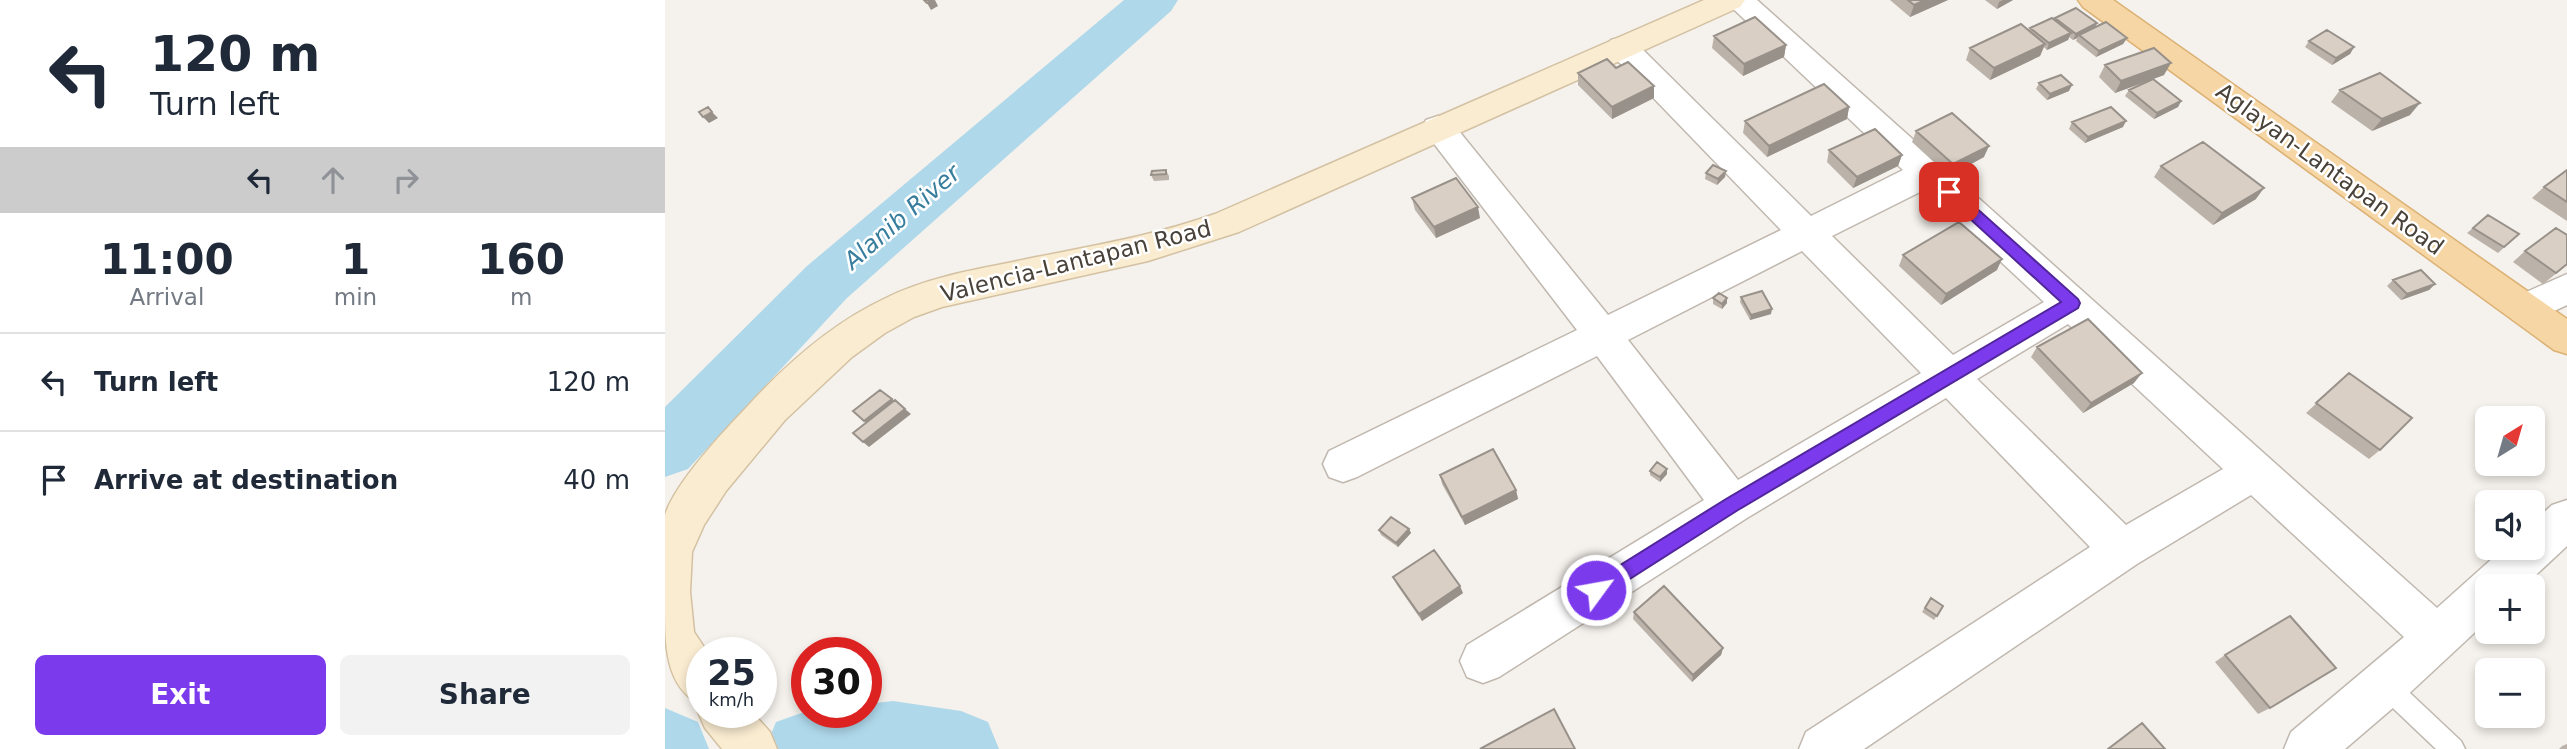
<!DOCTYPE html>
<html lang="en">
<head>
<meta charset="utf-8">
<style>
  :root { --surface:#fff; --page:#f2f2f3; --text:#1f2937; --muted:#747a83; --line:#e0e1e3; --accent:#7c3aed }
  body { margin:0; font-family:"DejaVu Sans",sans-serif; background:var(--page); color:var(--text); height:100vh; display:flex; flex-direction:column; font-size:26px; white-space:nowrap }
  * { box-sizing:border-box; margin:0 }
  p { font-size:23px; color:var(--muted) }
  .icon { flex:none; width:38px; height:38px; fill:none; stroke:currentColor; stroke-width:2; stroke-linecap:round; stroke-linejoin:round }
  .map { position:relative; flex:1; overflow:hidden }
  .side { display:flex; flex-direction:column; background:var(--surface); width:665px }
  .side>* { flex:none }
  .hud { background:#fff; color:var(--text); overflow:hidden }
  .needle { width:46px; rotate:37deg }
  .tools { position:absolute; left:1810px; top:406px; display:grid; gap:14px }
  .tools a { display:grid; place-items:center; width:70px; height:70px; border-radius:10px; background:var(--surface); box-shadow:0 4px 10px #0003; font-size:35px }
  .speed { position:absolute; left:21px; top:637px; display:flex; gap:14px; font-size:35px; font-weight:700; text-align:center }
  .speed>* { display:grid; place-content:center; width:91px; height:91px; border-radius:50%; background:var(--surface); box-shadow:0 4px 10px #0003; line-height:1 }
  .speed small { font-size:18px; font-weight:400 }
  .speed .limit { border:10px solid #d22; background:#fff; color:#111 }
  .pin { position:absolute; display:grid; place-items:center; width:60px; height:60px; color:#fff; margin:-30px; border-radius:14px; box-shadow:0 4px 10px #0006 }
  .me { position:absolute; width:77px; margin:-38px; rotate:58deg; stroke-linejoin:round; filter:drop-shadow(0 0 5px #0008) }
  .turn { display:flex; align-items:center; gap:24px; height:147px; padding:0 35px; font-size:32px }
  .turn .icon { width:91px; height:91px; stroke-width:2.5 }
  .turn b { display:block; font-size:49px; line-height:60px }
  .lanes { display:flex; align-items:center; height:66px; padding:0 35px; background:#0003; justify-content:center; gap:35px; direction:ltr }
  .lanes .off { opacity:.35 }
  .eta { display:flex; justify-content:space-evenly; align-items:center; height:119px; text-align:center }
  .eta b { font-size:42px; font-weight:700; line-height:49px }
  .action { display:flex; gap:14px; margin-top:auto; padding:14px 35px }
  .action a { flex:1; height:80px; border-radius:10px; background:var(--accent); color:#fff; font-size:28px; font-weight:700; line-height:80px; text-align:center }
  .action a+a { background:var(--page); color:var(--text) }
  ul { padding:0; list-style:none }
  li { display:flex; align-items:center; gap:21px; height:98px; padding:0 35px; border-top:2px solid var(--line) }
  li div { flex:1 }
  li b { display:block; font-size:26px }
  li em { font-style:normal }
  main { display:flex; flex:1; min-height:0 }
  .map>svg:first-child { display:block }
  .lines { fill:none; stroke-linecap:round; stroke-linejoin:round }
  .river { fill:#afd9eb; fill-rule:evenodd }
  .lane-casing { stroke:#c0b8af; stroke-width:3 }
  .street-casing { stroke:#c0b8af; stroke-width:3 }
  .secondary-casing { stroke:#d3c1a2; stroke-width:3 }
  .primary-casing { stroke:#dbb174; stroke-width:3 }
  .lane { fill:#fff; fill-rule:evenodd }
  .street { fill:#fff; fill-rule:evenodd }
  .secondary { fill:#faecd1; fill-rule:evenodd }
  .primary { fill:#f6d6a4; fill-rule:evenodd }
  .wall { fill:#bbb2a9 }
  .shaded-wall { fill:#98918a }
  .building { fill:#d9cfc5; stroke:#98918a; stroke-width:2 }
  .route { fill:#7c3aed; stroke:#51269a; stroke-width:2 }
  .labels { text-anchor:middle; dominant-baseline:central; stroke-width:5; stroke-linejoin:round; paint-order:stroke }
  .street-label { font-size:23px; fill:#49423a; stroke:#fff }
  .water-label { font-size:24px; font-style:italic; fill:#377d9d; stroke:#fff }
</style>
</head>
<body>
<main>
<section class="side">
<div class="hud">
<div class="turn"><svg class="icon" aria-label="left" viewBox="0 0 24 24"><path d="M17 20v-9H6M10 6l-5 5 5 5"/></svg><div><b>120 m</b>Turn left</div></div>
<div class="lanes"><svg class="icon" aria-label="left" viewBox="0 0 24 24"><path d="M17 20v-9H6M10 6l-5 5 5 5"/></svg><svg class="icon off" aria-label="ahead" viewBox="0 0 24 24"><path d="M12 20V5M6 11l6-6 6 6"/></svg><svg class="icon off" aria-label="right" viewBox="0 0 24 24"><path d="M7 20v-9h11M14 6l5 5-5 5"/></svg></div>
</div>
<div class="eta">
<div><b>11:00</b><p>Arrival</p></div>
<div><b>1</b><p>min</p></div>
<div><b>160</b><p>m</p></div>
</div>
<ul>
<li><svg class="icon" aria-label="left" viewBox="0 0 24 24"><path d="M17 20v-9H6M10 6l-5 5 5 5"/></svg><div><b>Turn left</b></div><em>120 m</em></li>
<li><svg class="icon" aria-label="arrive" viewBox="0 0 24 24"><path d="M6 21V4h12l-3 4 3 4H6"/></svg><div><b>Arrive at destination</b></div><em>40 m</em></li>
</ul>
<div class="action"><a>Exit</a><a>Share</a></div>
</section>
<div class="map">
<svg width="1902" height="749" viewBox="0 0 1902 749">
  <rect width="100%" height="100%" fill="#f5f1ec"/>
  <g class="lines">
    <path class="river" d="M459 0H513L506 11 182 298 23 469 0 477V407L142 266Z
      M228 701 296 711 323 722 334 749H100L111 722 142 711 201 712V704Z
      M0 708 33 722 44 749H0Z"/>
    <defs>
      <path id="lane" d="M1720 674 1728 677 1796 741 1800 749H1771L1712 693 1709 685 1712 677Z"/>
      <path id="street" d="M1059 0H1092L1772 608 1839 548H1867V523L1887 505 1902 500V546L1859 586H1822V621L1736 701 1680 749H1619L1626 732 1739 637 1586 495 1472 564 1199 749H1134L1141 732 1425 547 1281 398 1082 518 834 677 818 683 802 677 795 661 802 645 1039 500 932 356 692 477 678 482 664 477 658 464 664 451 912 330 757 128 761 120 773 116 785 120 943 315 1116 230 946 54 942 47 946 40 957 37 968 40 1146 216 1238 170ZM1259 190 1379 302 1288 355 1167 236ZM1137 251 1256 373 1073 480 963 340ZM1403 324 1558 469 1461 525 1312 379Z
        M1902 274V305L1861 324 1848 320 1843 309 1848 298Z"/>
      <path id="secondary" d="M1039 0H1080L1075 7 574 232 483 261 277 307 249 317 220 333 187 357 120 420 61 491 39 525 27 552 25 592 29 632 43 653H37V712H87L105 732 112 749H57L40 728 33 712 36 705C0 687 0 645 0 605 0 585 0 531 0 515 10 483 57 433 80 409 120 365 167 323 221 298 259 279 302 271 343 263 413 248 483 238 550 214Z"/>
      <path id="primary" d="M1413 0H1448L1902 319V354L1889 350 1418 7Z"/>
    </defs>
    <use href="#lane" class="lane-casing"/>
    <use href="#street" class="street-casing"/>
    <use href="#secondary" class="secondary-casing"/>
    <use href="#primary" class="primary-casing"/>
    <use href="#lane" class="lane"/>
    <use href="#street" class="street"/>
    <use href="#secondary" class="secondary"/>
    <use href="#primary" class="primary"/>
  </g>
  <path class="wall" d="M1225 0H1283L1245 17Z
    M1320 0H1348L1332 9Z
    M1390 18 1430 28 1462 38 1458 44 1431 57 1411 41 1412 38 1408 40 1404 37 1403 40 1382 50 1379 47 1375 56 1325 80 1301 60 1305 48 1364 30 1365 28 1389 20Z
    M1049 36 1121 45 1119 57 1078 76 1047 48Z
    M1644 41 1689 47 1685 54 1667 65 1640 47Z
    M1440 65 1499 75 1488 79 1516 101 1513 107 1489 119 1460 96 1464 90 1483 81 1450 93 1434 77Z
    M951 68 989 86V98L947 119 913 85V73Z
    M1374 83 1404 91 1382 100 1371 89Z
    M1675 90 1745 115 1707 131 1666 102Z
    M1184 107 1182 119 1102 157 1078 133 1080 121Z
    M1407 122 1458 127 1420 143 1404 129Z
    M1251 131 1319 157 1284 176 1247 142Z
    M1164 150 1237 155 1233 166 1188 188 1162 162Z
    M1496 166 1591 199 1548 225 1489 177Z
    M501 170 504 176V180L489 181 486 175Z
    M1902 170V221L1867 198 1879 187Z
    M1061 171 1060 177 1052 185 1040 179 1041 173Z
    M747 198 815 218 771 238 750 210Z
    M1808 228 1854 234 1833 253 1802 233Z
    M1860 251 1902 265 1878 284 1848 262Z
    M1238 255 1332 270 1276 305 1234 266Z
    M1728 280 1770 284 1764 290 1736 300 1722 286Z
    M1076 297 1106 314 1085 320 1075 302Z
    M1048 298 1062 303 1057 309 1048 304Z
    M1372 347 1469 383 1418 413 1366 357Z
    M1684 373 1715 450 1704 459 1641 413Z
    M1002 469V474L995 482 985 475V471Z
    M775 475 851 490 853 499 800 525 777 484Z
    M744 529 746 533 733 547 716 535 714 530Z
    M728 577 798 593 757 621 732 585Z
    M1266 598 1278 606 1269 620 1257 612Z
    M969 612 1058 648 1056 655 1027 682 968 619Z
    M1560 655 1605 708 1593 714 1550 662Z
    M1902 744V749H1894L1897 746Z"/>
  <path class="shaded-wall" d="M270 0 273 6 266 10 262 3Z
    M1260 0H1283L1245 17 1249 5Z
    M1338 0H1348L1332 9 1334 2Z
    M1432 23 1429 30 1414 35 1412 38 1408 40 1411 34Z
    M1406 33 1403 40 1382 50 1384 43Z
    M1462 38 1458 44 1431 57 1434 51Z
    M1380 44 1375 56 1325 80 1329 68Z
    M1121 45 1119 57 1078 76 1079 64Z
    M1689 47 1685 54 1667 65 1671 58Z
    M1506 63 1499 75 1450 93 1456 81Z
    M1407 85 1404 91 1382 100 1385 94Z
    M989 86V98L947 119V107Z
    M1516 101 1513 107 1489 119 1492 113Z
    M1755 103 1745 115 1707 131 1717 119Z
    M1184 107 1182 119 1102 157 1104 146Z
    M47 112 53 118 44 123 38 117Z
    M1461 121 1458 127 1420 143 1423 137Z
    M1324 146 1319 157 1284 176 1288 164Z
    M1237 155 1233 166 1188 188 1192 177Z
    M1061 171 1060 177 1052 185 1053 179Z
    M1599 188 1591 199 1548 225 1557 213Z
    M813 207 815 218 771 238 769 227Z
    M1337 259 1332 270 1276 305 1281 294Z
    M1770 284 1764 290 1736 300 1742 294Z
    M1062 298V303L1057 309V304Z
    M1107 309 1106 314 1085 320 1086 315Z
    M1477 373 1469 383 1418 413 1426 403Z
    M227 399 233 404 205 426 199 421Z
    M240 409 246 414 204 447 198 442Z
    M1002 469V474L995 482V477Z
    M851 490 853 499 800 525 797 517Z
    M744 529 746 533 733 547 731 543Z
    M795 586 798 593 757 621 754 614Z
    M1058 648 1056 655 1027 682 1028 675Z"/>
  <path class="building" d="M259 0H269L262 3Z
    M1243 0H1260L1249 5Z
    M1411 8 1432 23 1411 34 1390 18Z
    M1090 17 1121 45 1079 64 1049 36Z
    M1387 18 1406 33 1384 43 1365 28Z
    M1441 22 1462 38 1434 51 1414 35Z
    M1356 24 1380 44 1329 68 1305 48Z
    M1662 30 1689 47 1671 58 1644 41Z
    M1489 48 1506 63 1456 81 1440 65Z
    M942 59 951 68 963 62 989 86 947 107 913 73Z
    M1715 73 1755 103 1717 119 1675 90Z
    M1396 75 1407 85 1385 94 1374 83Z
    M1488 79 1516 101 1492 113 1464 90Z
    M1159 84 1184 107 1104 146 1080 121Z
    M43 107 47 112 38 117 34 112Z
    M1446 107 1461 121 1423 137 1407 122Z
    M1287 113 1324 146 1288 164 1251 131Z
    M1210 129 1237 155 1192 177 1164 150Z
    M1538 142 1599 188 1557 213 1496 166Z
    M1048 165 1061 171 1053 179 1041 173Z
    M501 170V174L486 175 487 171Z
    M1902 170V202L1879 187Z
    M791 178 813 207 769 227 747 198Z
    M1823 215 1854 234 1839 247 1808 228Z
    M1294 222 1337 259 1281 294 1238 255Z
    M1891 228 1902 235V264L1891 273 1860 251Z
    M1756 270 1770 284 1742 294 1728 280Z
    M1097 291 1107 309 1086 315 1076 297Z
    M1054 293 1062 298 1057 304 1048 298Z
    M1423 319 1477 373 1426 403 1372 347Z
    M1684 373 1747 418 1715 450 1651 403Z
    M215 390 227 399 199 421 188 411Z
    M230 400 240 409 198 442 188 433Z
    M828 449 851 490 797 517 775 475Z
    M992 462 1002 469 995 477 985 471Z
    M726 517 744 529 731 543 714 530Z
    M769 550 795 586 754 614 728 577Z
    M999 586 1058 648 1028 675 969 612Z
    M1266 598 1278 606 1272 616 1260 608Z
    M1625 616 1671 668 1605 708 1560 655Z
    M889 709 910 749H815Z
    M1477 723 1500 749H1443Z"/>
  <path class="route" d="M1284 186 1289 188 1413 299 1415 303 1413 308 1073 510 938 596 931 598 925 596 922 590 925 584 1061 499 1396 302 1279 195 1277 192Z"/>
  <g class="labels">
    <g class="street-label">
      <text transform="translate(1665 169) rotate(36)">Aglayan-Lantapan Road</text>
      <text transform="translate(411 261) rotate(-14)">Valencia-Lantapan Road</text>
    </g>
    <g class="water-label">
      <text transform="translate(237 217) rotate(-41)">Alanib River</text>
    </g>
  </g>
</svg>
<div class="tools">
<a><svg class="needle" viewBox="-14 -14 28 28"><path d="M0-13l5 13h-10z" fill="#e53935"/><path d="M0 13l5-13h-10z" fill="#747a83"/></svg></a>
<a><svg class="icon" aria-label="sound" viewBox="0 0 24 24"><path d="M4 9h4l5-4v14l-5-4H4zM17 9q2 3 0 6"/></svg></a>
<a>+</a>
<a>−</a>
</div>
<div class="speed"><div>25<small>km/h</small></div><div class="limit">30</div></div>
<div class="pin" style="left:1284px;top:192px;background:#d93025"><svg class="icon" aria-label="arrive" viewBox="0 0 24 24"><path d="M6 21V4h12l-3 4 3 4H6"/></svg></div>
<svg class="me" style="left:931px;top:590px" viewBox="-20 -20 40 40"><circle r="17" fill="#7c3aed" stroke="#fff" stroke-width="3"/><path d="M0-11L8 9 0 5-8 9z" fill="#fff"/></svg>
</div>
</main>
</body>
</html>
